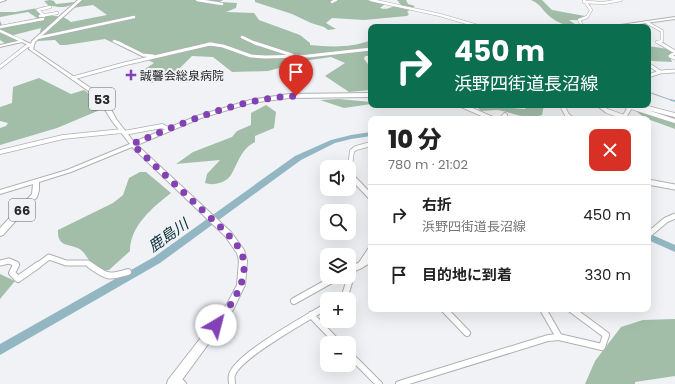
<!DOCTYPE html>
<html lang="ja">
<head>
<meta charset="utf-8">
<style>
  :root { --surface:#fff; --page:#f2f2f2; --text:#222; --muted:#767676; --line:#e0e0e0 }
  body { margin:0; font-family:Poppins,"Noto Sans JP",sans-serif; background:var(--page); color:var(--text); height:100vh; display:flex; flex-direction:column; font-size:15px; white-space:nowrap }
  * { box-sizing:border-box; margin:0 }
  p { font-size:13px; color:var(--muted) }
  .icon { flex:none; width:22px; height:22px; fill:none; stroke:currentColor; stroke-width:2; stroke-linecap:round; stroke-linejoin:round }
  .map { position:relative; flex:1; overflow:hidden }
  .side { position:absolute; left:368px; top:116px; width:283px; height:196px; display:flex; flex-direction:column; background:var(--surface); border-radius:8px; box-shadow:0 4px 16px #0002 }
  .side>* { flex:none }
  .banner { position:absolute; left:368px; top:24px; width:283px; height:84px; border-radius:8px; box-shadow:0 4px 16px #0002; background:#0b6e4f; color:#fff; overflow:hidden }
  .tools { position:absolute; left:320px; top:160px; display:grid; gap:8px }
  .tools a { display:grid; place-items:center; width:36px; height:36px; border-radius:8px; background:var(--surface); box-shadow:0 4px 16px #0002; font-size:20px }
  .pin { position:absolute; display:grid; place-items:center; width:34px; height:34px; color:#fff; margin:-41px -17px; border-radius:50% 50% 50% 0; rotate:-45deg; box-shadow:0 0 4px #0007 }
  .pin .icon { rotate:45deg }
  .me { position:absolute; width:44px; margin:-22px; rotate:37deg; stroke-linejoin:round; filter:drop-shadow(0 0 3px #0008) }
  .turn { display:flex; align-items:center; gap:14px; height:84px; padding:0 20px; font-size:18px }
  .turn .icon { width:52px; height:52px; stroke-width:2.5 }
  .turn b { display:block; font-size:28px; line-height:34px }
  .round { display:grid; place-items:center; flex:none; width:42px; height:42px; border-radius:8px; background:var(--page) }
  .headline { display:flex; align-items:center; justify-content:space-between; height:68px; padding:0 20px }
  h1 { font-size:24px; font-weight:800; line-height:30px }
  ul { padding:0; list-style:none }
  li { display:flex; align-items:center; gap:12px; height:60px; padding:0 20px; border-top:1px solid var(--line) }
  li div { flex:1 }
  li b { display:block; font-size:15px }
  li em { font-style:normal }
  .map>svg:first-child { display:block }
  .forest { fill:#a2bea9 }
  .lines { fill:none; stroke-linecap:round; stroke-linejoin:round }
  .stream-far1 { stroke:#92b7c3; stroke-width:1 }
  .stream { stroke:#92b7c3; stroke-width:1.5 }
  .river { fill:#92b7c3; fill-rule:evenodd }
  .street-far4-casing { stroke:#b0b0b3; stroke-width:3.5 }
  .street-far3-casing { stroke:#b0b0b3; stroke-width:4.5 }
  .street-far2-casing { stroke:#b0b0b3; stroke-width:5.5 }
  .street-far1-casing { stroke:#b0b0b3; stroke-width:7 }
  .street-casing { stroke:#b0b0b3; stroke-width:8 }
  .secondary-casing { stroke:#b0b0b3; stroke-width:2 }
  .primary-casing { stroke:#b0b0b3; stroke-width:2 }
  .street-far4 { stroke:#fff; stroke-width:2.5 }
  .street-far3 { stroke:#fff; stroke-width:3 }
  .street-far2 { stroke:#fff; stroke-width:4 }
  .street-far1 { stroke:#fff; stroke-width:5 }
  .street { stroke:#fff; stroke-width:6 }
  .secondary { fill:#fff; fill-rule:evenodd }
  .primary { fill:#fff; fill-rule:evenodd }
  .route { stroke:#8242b6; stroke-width:7; stroke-dasharray:0 12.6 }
  .poi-dot { fill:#8242b6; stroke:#f1f2f5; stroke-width:1.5 }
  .labels { text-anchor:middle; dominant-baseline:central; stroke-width:4; stroke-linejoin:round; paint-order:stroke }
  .far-poi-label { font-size:12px; fill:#282829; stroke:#f1f2f5; text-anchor:start }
  .shield { fill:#f1f2f5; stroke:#646566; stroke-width:1 }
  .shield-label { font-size:13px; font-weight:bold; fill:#282829 }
  .water-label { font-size:15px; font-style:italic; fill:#092e38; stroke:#f1f2f5 }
</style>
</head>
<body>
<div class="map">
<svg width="675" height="384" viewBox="0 0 675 384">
  <rect width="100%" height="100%" fill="#f1f2f5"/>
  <path class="forest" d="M50 0 54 1 56 4 75 2C67 9 60 7 51 6 47 5 39 8 35 9L42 15C54 17 62 14 71 22L107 15 93 5 72 8 82 0H223L220 2 237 3 236 8 226 12 254 13 259 20 300 35 310 43V45C330 47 352 48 371 40V56H365L364 59 368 64H371V90L349 92 325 76 345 63 331 57 310 60 268 71 232 72 213 57 192 56 176 72 175 75 152 83 148 81 142 74V71L154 63 105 39 66 45H60L55 40 38 41 41 28 10 36 20 41 6 44 0 40V21L2 25 37 18 28 12 0 17V12H15L49 6 44 1Z
    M255 0H367L385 4 380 8C388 11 393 5 401 5L397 0H406L408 4 415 6 407 12 409 14 407 16 364 20 332 18 326 23 336 29 328 30 324 27 311 23 292 14 255 2Z
    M531 0H542L552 10 585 16 577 20H569L579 27C567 27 554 22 545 12 540 6 538 3 531 0Z
    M648 46 675 50V55L670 56 672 62 652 61 648 58Z
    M39 78 71 94 84 90 96 99 100 110 57 128 0 145V128L6 126 8 123 0 121V107L12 103 13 87Z
    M339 99 371 102V104L344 108 320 100Z
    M266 105 276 112 274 128 255 136V142C241 149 238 163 231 175 226 183 213 186 205 183L207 174 220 160 176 164 193 152 232 137 237 131 251 125V113Z
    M475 105H508L512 108 525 109 527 105H544L542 115C526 121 513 112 497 110 492 110 486 111 481 111Z
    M639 108 675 118V129L645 118 636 111Z
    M140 172H146L171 193C153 207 130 226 130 251L109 270 96 272C92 266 87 255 81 250 71 243 57 249 58 230L113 203 123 195 129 178Z
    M0 274 15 281 0 299Z
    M675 319V376L635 382V384H585L595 361 621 327 643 320Z"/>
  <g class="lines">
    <path class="stream-far1" d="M648 92 674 101"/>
    <path class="stream" d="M671 100 675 101"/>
    <path class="river" d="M371 132V136L351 139 335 143 301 160 160 263 0 355V344L154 257 295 156 331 140 351 135Z
      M648 233 675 245V252L648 240Z"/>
    <defs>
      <path id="street-far4" d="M197 0 222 4
        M371 0 440 15 481 27
        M332 2 336 0
        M584 2 604 3 621 0
        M40 16 57 13
        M44 16 38 10 50 7
        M646 22 662 31V41L657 42 661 44
        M0 27 43 19
        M583 27 579 20 587 17 591 10 584 0
        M0 31 22 41
        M242 37 257 44
        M37 38 134 17
        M114 41 121 44
        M208 44H213"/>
      <path id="street-far3" d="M119 43 143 55 153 56
        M255 43 292 55
        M660 43 675 52
        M675 53 670 56 675 58
        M648 64 660 72
        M0 67 27 46 31 45
        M648 76 660 72 675 71
        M73 78 124 64 210 44 223 46 251 56 265 57 308 56 371 49"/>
      <path id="street-far2" d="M461 105 493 119
        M562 105 567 115 572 119
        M599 105 607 111 624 117
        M625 105 675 121
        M636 105 675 115
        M502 119 505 115
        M623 119 629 109 627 106
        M124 133 162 126 168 129
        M0 152 63 137 122 131
        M349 173 352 151 356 148 371 144"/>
      <path id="street-far1" d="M349 172V174L371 197
        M648 182 675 187
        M648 235 666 220 675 216
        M0 263 9 261 16 264 15 266
        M361 264 371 249
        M37 266 49 257 66 263H88L92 266
        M359 266 371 260"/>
      <path id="street" d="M16 265 12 273 18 279 38 265
        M90 265C107 277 108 278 128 272
        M350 270 361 265
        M344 299 353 269
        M294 301 337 277
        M444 309 467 333
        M543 309 559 337
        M311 315 338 343
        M349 354 379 384
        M177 378 183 384
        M232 384C232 381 231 377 232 375 237 356 309 317 327 306
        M399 384 548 338 559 337 602 347 606 335 571 309"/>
      <path id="secondary" d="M0 0H6L0 2Z
        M22 40 33 45 30 46 22 42 0 47V45Z"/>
      <path id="primary" d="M78 0H82L35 42 33 49 101 95 110 107 116 119 134 142 197 116 250 100 289 94 371 93V97L289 98 251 103 201 118 137 145 231 232 244 250 247 261 245 285 233 310 179 384H167L168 380 227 304 237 285 239 261 237 253 225 236 132 147 71 172 39 182V190L37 197 3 235 0 236V228L32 194 33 184 0 194V190L67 170 130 144 112 121 97 97 29 49 32 41Z
        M675 17V19L617 27H607Z"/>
    </defs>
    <use href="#street-far4" class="street-far4-casing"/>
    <use href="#street-far3" class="street-far3-casing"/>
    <use href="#street-far2" class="street-far2-casing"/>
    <use href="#street-far1" class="street-far1-casing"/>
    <use href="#street" class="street-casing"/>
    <use href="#secondary" class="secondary-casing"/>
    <use href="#primary" class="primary-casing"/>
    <use href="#street-far4" class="street-far4"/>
    <use href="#street-far3" class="street-far3"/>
    <use href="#street-far2" class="street-far2"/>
    <use href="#street-far1" class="street-far1"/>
    <use href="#street" class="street"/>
    <use href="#secondary" class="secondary"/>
    <use href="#primary" class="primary"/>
  </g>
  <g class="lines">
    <path class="route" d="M216 325C231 305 252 278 241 252 238 245 232 240 228 234L132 144C185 122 239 98 296 96"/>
  </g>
  <path class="poi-dot" d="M129 69h4v4h4v4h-4v4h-4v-4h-4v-4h4z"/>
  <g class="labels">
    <g class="far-poi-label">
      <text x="140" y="75">誠馨会総泉病院</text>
    </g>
    <g class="shield">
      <rect x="89" y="88" width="26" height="22" rx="3"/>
      <rect x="9" y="199" width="26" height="22" rx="3"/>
    </g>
    <g class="shield-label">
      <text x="102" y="99">53</text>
      <text x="22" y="210">66</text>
    </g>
    <g class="water-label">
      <text transform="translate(168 235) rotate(-35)">鹿島川</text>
    </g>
  </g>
</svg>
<div class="tools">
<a><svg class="icon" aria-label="sound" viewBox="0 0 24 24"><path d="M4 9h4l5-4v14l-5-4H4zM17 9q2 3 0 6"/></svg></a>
<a><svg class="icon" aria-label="search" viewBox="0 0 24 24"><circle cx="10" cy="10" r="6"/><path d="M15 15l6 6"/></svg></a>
<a><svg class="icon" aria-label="layers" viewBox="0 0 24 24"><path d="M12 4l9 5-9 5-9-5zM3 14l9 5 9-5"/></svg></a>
<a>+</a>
<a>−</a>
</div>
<div class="pin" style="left:296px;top:96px;background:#d93025"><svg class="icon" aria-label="arrive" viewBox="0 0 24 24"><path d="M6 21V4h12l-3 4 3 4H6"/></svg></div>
<svg class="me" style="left:216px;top:325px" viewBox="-20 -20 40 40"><circle r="19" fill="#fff"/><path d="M0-13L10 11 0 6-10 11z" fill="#8242b6"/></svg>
<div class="banner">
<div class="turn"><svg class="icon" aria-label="right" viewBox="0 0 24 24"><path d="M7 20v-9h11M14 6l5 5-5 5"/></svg><div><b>450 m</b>浜野四街道長沼線</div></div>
</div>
<section class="side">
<div class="headline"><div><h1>10 分</h1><p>780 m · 21:02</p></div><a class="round" style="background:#d93025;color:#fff"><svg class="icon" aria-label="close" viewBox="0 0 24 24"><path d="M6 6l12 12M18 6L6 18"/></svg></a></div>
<ul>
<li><svg class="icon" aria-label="right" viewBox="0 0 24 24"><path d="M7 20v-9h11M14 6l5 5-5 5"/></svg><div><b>右折</b><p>浜野四街道長沼線</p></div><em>450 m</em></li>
<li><svg class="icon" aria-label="arrive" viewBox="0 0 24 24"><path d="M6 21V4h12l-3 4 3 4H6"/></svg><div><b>目的地に到着</b></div><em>330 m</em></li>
</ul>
</section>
</div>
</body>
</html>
